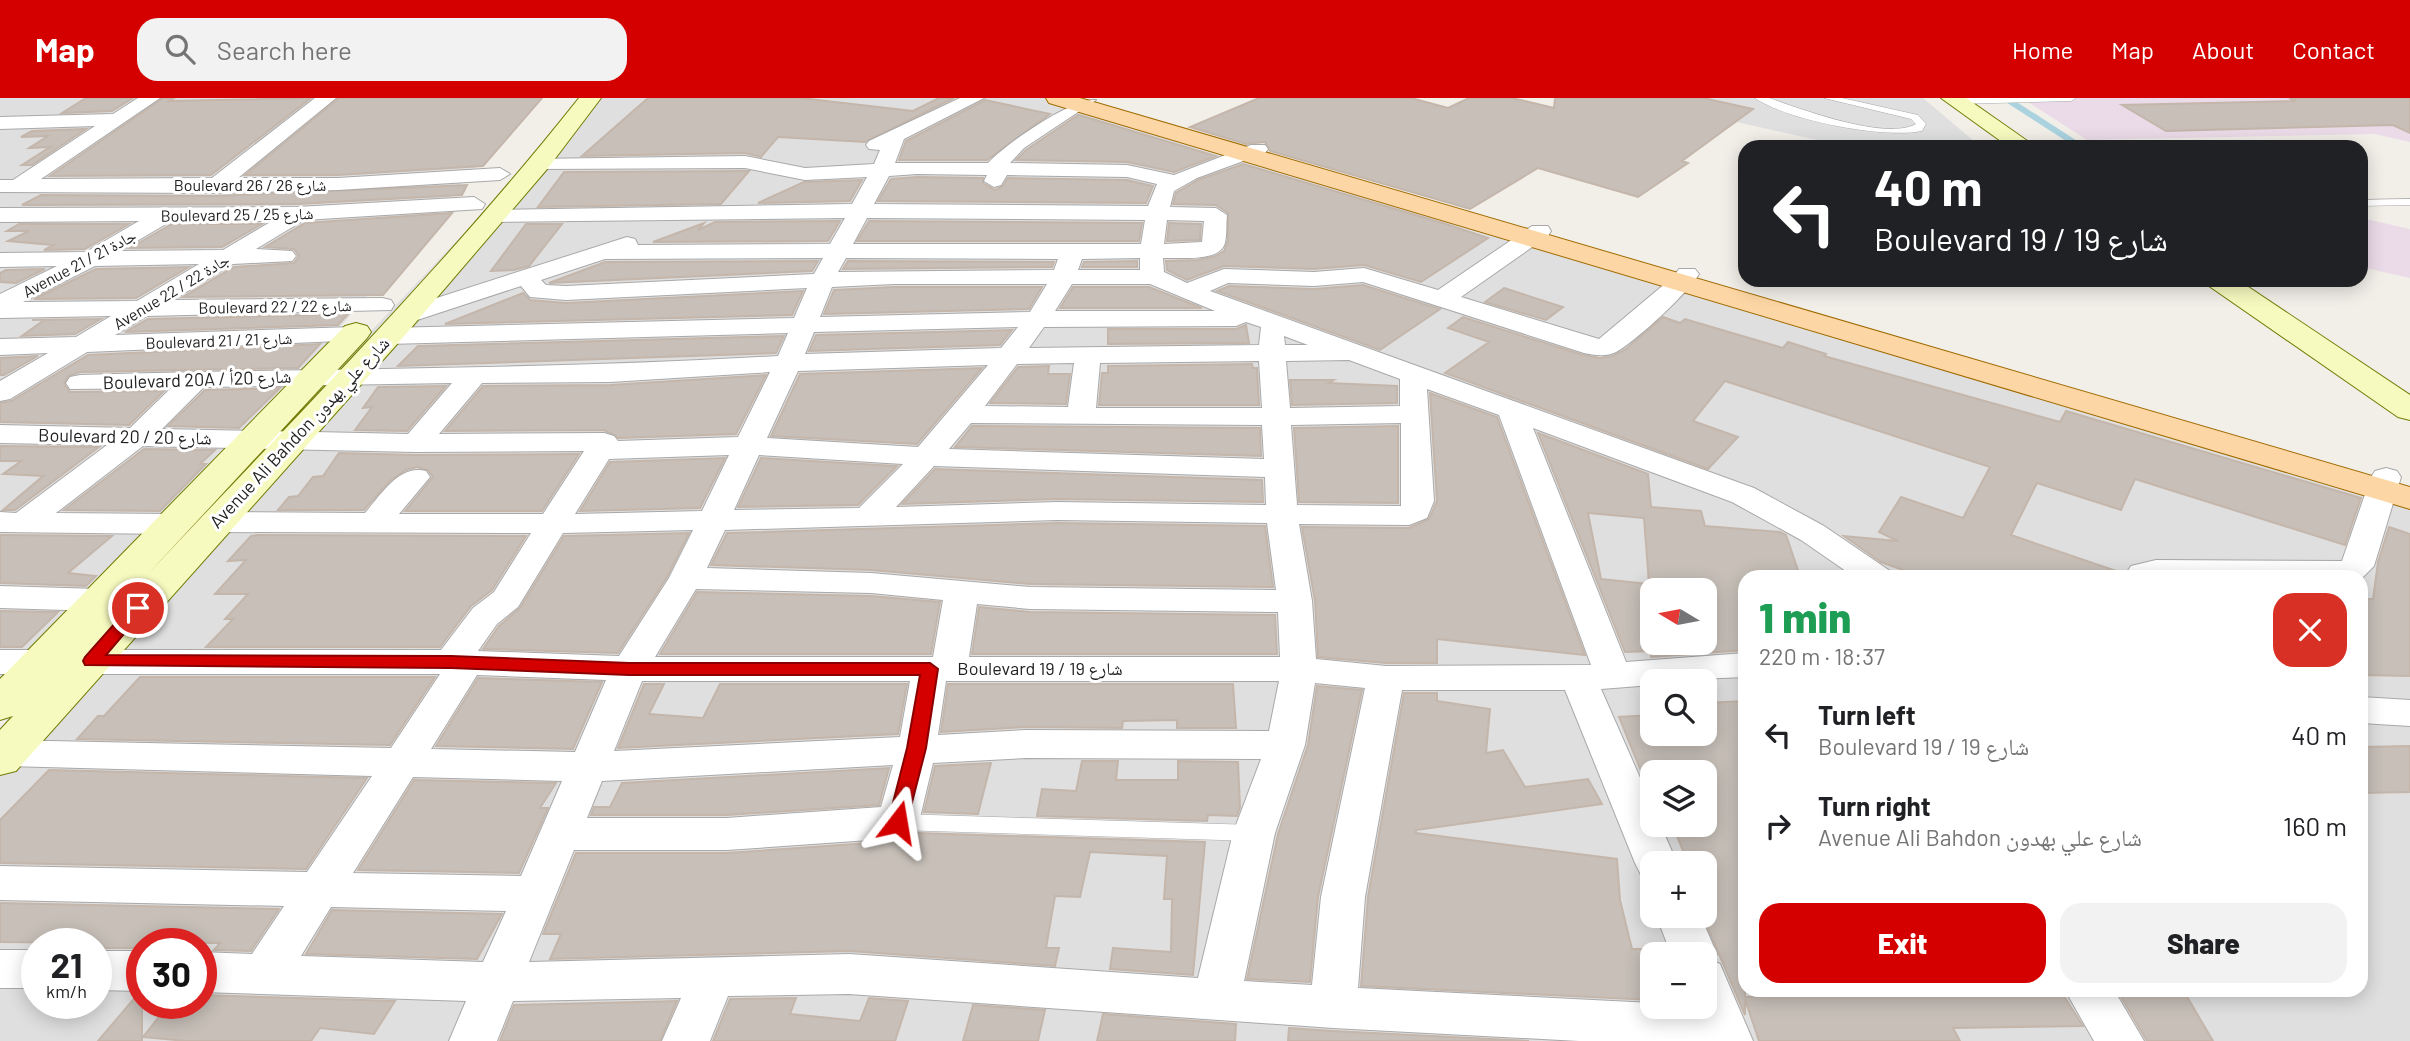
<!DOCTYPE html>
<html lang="en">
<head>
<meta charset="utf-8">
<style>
  :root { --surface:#fff; --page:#f2f2f2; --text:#202124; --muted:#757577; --accent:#d40000 }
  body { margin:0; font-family:Barlow,"Noto Naskh Arabic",sans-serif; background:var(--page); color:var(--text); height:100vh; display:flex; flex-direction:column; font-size:26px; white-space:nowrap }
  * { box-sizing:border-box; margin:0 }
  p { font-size:23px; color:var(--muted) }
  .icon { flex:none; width:38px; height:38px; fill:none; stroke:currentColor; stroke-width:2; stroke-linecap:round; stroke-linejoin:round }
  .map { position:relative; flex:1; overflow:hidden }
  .details { position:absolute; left:1738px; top:472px; width:630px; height:427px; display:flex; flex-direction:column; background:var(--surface); border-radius:21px; box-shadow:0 4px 18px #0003 }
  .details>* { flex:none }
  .banner { position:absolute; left:1738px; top:42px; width:630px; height:147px; border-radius:21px; box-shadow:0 4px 18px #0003; background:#202124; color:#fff; overflow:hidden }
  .needle { width:46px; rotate:280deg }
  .tools { position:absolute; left:1640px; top:480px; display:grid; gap:14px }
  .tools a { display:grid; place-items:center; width:77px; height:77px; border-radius:14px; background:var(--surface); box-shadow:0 4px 18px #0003; font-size:35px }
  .speed { position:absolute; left:21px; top:830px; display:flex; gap:14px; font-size:35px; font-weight:700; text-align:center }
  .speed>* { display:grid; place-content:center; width:91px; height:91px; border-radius:50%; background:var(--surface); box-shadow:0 4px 18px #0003; line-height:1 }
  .speed small { font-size:18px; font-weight:400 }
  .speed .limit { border:10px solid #d22; background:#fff; color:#111 }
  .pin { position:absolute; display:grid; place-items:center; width:60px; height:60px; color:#fff; margin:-30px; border:4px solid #fff; border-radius:50%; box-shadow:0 2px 7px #0007 }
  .me { position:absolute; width:77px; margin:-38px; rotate:14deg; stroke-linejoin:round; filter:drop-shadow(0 0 5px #0008) }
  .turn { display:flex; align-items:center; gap:24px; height:147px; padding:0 21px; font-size:32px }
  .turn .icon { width:91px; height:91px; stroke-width:2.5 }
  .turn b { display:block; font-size:49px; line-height:60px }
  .round { display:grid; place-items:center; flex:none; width:74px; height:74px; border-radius:21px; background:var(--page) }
  .headline { display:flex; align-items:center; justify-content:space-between; height:119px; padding:0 21px }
  h1 { font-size:42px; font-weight:800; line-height:52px; color:#1e9e55 }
  .cta { display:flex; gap:14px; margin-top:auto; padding:14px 21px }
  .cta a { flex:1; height:80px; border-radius:21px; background:var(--accent); color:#fff; font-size:28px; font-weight:800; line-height:80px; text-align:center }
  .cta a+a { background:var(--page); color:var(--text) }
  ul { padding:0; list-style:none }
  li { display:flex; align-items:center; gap:21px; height:91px; padding:0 21px }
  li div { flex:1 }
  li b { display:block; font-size:26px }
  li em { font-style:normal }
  header { display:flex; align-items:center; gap:42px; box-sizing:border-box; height:98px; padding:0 35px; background:var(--accent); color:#fff }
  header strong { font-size:33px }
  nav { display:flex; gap:38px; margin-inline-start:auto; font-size:24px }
  .search { width:490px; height:63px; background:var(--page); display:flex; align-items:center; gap:18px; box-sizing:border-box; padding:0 24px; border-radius:21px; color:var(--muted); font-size:26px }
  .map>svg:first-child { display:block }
  .residential { fill:#e0dfdf; fill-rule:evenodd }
  .industrial { fill:#ebdbe8 }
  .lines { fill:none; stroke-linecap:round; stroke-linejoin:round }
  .stream { stroke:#aad3df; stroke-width:6 }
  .building { fill:#c7bfb8; stroke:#c4b6ab; stroke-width:2; fill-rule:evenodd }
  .lane-casing { stroke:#a9a9a9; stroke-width:1 }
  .street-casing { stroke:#a9a9a9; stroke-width:2 }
  .secondary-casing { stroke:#707d05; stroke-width:2 }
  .primary-casing { stroke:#a06b00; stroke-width:2 }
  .lane { fill:#fff; fill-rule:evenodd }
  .street { fill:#fff; fill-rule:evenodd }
  .secondary { fill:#f7fabf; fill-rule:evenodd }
  .primary { fill:#fcd6a4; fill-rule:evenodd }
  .route { fill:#d40000; stroke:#8a0000; stroke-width:2 }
  .labels { text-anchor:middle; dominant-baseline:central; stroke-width:6; stroke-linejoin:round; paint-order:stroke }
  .far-street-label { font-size:16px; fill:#222; stroke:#fff }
  .street-label { font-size:18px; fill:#222; stroke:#fff }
</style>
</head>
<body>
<header>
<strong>Map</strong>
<div class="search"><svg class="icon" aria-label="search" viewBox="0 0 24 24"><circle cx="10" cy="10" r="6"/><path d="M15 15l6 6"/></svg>Search here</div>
<nav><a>Home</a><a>Map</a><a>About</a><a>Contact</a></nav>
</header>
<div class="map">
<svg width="2410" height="943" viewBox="0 0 2410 943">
  <rect width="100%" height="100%" fill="#f2efe9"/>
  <path class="residential" d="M0 0H534L70 549 593 0H1053L2410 394V943H0V630L53 568 0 615ZM1745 480H2361V892H1745ZM1652 492H1704V544H1652ZM1652 583H1704V635H1652ZM1652 674H1704V726H1652ZM1652 765H1704V817H1652ZM37 845H96V905H37ZM142 845H201V905H142ZM1652 856H1704V908H1652Z
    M1630 0H1923L1981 49H1848Z"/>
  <path class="industrial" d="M2022 0H2410V44L2375 36 2087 42Z
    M2361 120 2410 131V180L2361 169Z"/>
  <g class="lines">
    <path class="stream" d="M2005 0 2081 49"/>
  </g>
  <path class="building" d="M86 0H133L112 13 62 15Z
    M163 0H174L169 3 311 0 211 77 50 78Z
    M339 0H542L483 68 338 77H245Z
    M648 0H800L913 13 939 0H954L865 44 778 39 761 59 745 55 582 58Z
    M1259 0H1411L1448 10 1469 0H1512L1554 10 1555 0H1703L1753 11 1682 63 1688 65 1638 99 1538 70 1470 111 1270 53 1265 44 1246 46 1190 29Z
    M2289 0H2410V35L2393 27 2166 33 2122 7 2296 3Z
    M985 2 1050 16 987 62H899L906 43Z
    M1078 17H1079L1216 58 1174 74 1127 64 1016 62 1026 52Z
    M86 31 32 67H22L50 49 29 50 48 38 21 39 32 33Z
    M1243 66 1446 126 1488 140 1421 184 1364 167 1314 171 1224 168 1187 182 1167 172 1166 163 1198 162 1216 158 1224 153 1228 142V115L1216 107 1173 106 1176 95 1198 82Z
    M749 73 721 106 538 109 564 74Z
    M917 79 983 80V85L995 92 1003 88 1008 80 1127 82 1153 88 1146 105 878 103 891 81Z
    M862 82 850 103 758 105 804 84Z
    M467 87 462 97 297 106 22 107 41 97 214 98Z
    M452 115 383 197 183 199 234 169 294 165 299 158 294 151 265 149 305 125Z
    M840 123 828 143 653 144 704 125 698 132 715 124Z
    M869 123 1142 125 1139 143H857Z
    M1169 125 1201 126 1200 142 1167 143Z
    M19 126H129L85 151 44 152 53 147 8 143 29 133H7Z
    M172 126H262L222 149 130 150Z
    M526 126H562L529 168 514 172 491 173Z
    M818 163 812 173 549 185 605 164Z
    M848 163 1054 164 1052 169 843 171Z
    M1137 163V169H1082L1084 164Z
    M189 169 136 200 34 201 96 171Z
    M45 171 16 185 0 184V175L6 172Z
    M1363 187 1440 211 1380 252 1217 193 1229 188 1314 191Z
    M894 189H1042L1029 211 824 216 834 192Z
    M1073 189H1149L1202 210H1060Z
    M1504 190 1563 209 1546 222 1485 204Z
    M803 193 792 217 445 226 523 195 530 202 566 205Z
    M348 216 338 227 125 234 148 221Z
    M1463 219 1583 257 1600 260 1613 258 1626 251 1663 219 1680 225 1685 221 1783 250 1788 244 1826 256 1824 258 2060 324 2066 313 2361 400 2345 447 2135 381 2121 412 2037 385 2011 437 2122 475 2121 480H1925L1881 464 1844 438 1898 443 1879 434 1901 399 1963 420 1990 369 1725 283 1693 323 1738 339 1708 371 1445 275 1489 244 1448 230Z
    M101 221 75 236 22 238 44 222H32Z
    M1246 227 1249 245 1108 246V231H1236Z
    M1012 232 1000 247 809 253 816 237Z
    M784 238 776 255 398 268 418 248Z
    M320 246 298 270 80 274 68 278 64 286 70 294 164 293 129 327 0 324V305L11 303 88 257Z
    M38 258 4 277H0V260Z
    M1252 266 1253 270H1257L1259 307H1099L1102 275H1108V268Z
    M1049 268 1048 276H1070L1066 306 990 305 1018 269Z
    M982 270 917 346 771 338 800 276Z
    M766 277 736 336 619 340 604 332 445 333 483 288 610 287Z
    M1290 282H1334L1329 285 1397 288V305L1292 307Z
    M446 288 407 333 355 332 372 309 363 310 378 289Z
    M280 290 239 330 168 328 205 292Z
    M1430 295 1497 319 1585 557 1437 541V565H1386L1318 559 1315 503 1302 429 1409 430 1429 421 1437 403Z
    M972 328 1260 330 1261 358 955 349Z
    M1398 328V405L1299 404 1294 330Z
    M1538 335 1648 376 1651 409 1701 413 1705 428 1780 434 1786 437 1799 475 1782 473 1785 480H1745V552L1651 559V553L1625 554ZM1588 415 1644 420 1649 486 1601 481ZM1652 492H1704V544H1652Z
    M0 348 99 349 15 412H3L43 378 3 376 21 363H0Z
    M144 351 215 352 200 366H206L160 413 64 412Z
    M339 355 416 357 579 356 542 413H405L433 379 428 372 417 369 406 372 390 383 364 412H278L289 399 298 398 313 379 323 378Z
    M725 360 700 410 580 413 610 364Z
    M761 360 897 368 858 407 738 409Z
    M935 371 1262 382 1263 404 1057 401 902 406Z
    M1057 425 1265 428 1273 489 1030 486 871 472 711 467 727 435Z
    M2389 429 2410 436V578L2361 577V501H2373L2378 464Z
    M689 435 667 479 618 555 483 551 499 528 520 510 564 438Z
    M0 437 112 438 68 475 96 478 86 488 0 485Z
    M251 438 257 437 526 438 492 492 471 508 440 549H206L233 521H225L248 496H215L246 462 228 463Z
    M697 494 871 498 940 504 931 556H660Z
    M979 509 1030 514 1275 517 1277 556H972Z
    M0 513 58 514 22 549H0Z
    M140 579H435L390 647 77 641 98 618H104Z
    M478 580 602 584 573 651 436 648Z
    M644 586H664L649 616 703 620 720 586H907L898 636 618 650Z
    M948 586H1233L1236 630H1177V622L1123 623 1122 630 1026 629 941 634Z
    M1317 588 1362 592 1318 799 1310 884 1247 881 1278 736 1308 647Z
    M1404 595H1437V603L1490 611 1486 655 1503 652 1525 689 1588 681 1602 706 1416 732V735L1617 761 1620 802 1632 851H1642L1652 887V902L1361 888 1368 799Z
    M1745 603V899L1857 895 1856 892H1922L1924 896 2060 892 2083 928 1953 930 1960 943H1759L1745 901V917L1704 821V765H1688L1672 726H1704V674H1652V700L1619 619 1652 617V635H1704V605Z
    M2410 648V694L2361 695V649Z
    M1082 663H1118L1116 682H1178V663L1238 664 1240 709 1237 718 1208 717 1207 723 1037 718 1042 691 1076 693Z
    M991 665 978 716 924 714 935 668Z
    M889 670 879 707 727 717H591L594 709H610L622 685Z
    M49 672 367 680 306 771 0 765V722Z
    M414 682 556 685 540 710H548L519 775 358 772Z
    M916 735 1205 744 1193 877 1110 871 1113 850 1171 854 1172 801H1164L1167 758 1090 754 1080 799 1055 798 1046 850H1059L1055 868 849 853 550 861 561 836H543L576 755H727L898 743Z
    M0 805 279 811 251 853 214 852 220 845H142V850H96V845L0 844Z
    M332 812 502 816 477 861 306 856Z
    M138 896H142V943H98Z
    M201 897 395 903 374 936 320 930 311 943H186L143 939 170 905H201Z
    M2120 897H2186L2213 943H2147Z
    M796 900 790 916 860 923 869 900 908 903 895 943H713L730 901Z
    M677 903 660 943H500L514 907Z
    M973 907 1045 912 1038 943H963Z
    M1103 916 1236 926 1235 943H1097Z
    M1289 930 1333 933 1529 943H1288Z"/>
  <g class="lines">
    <defs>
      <path id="lane" d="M1755 0H1769C1801 11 1886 43 1916 26L1911 21 1824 0H1842L1918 17 1926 26 1922 33C1884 41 1786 22 1755 0Z
        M1959 0H2076L2071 3 1956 6 1951 3Z
        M2410 101V107L2361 108V102Z
        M898 716 1254 727 1262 729 1265 735 1262 741 1254 743 898 732 890 730 887 724 890 718Z"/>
      <path id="street" d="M138 0H160L41 81 212 80 315 0H336L238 80H338L500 70 510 76 500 82 338 92 214 95 0 94V82H13L95 28 0 31V19L113 16Z
        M960 0H984L904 41 895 65H988C1006 46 1071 0 1096 2L1024 50 1010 65 1127 67 1174 77 1251 47H1265L1268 51 1265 55 1197 80 1174 93 1170 109 1216 110 1227 117C1226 126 1227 136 1225 145 1219 165 1179 159 1163 160L1164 174 1187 185 1224 171 1314 174 1364 170 1438 192 1532 128H1548L1551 133 1548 138 1461 199 1599 241 1673 179 1679 171H1695L1699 176C1688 195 1635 244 1616 254 1606 259 1594 257 1584 255L1363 184 1314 188 1228 185 1210 193 1754 390 1824 428 1890 473 1894 480H1856L1801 442 1732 404 1533 330 1626 564 1745 555V579L1652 583V587L1601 591 1652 707V726H1660L1677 765H1652V780L1641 777 1635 765 1565 592H1402L1365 799 1358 890 1652 905V908H1704V856H1671L1656 817H1700L1717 856 1713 863 1720 866 1753 943H1579L1333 930 849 896 728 898 710 943H662L681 900 513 903 497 943H449L466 903 201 894V854L252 856 284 808 0 802V768L307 774 372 678 7 668 0 666V642L391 650 440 576H0V552H441L473 510 494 494 531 435 215 434 204 431 199 424 204 417 215 414 365 415C381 397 399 366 426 373L430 379 399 416H543L584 353 416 354 143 348 56 415 172 416 183 419 188 426 183 433 172 436 0 434V414L16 415 107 347 0 345V327L130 330 171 290 70 291 66 285 70 279 80 277C313 270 545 272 778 258L788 235 388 246 379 243 375 238 379 233 388 230 794 220 807 190 566 202 530 199 521 188 405 226 396 223 392 218 396 213 627 139 635 141 638 147 830 146 845 120 496 124 488 122 485 117 488 112 852 106 867 79 805 82 745 70 540 71 530 65 533 61 745 58 805 70 874 66 880 52 869 51 866 47 869 43ZM917 76 987 77 984 83 994 89 1001 87 1007 77 1127 79 1157 86 1148 108 874 106 889 78ZM867 120 1145 122 1141 146H853ZM1167 122 1204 123 1202 144 1164 146ZM823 160 814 176 566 188 546 187 541 182 605 161ZM846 160 1058 161 1054 172 838 174ZM1140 160V172H1078L1082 161ZM894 186H1047L1030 214 820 219 832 189ZM1072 186H1150L1215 213H1055ZM1246 224 1261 229 1259 247 1029 250 1044 229 1236 228ZM1018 229 1001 250 805 256 814 234ZM1284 238 1308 247H1285ZM1349 262 1400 281V308L1290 310 1286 263ZM1259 263 1262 310H1096L1100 265ZM1074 265 1068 309 985 308 1017 266ZM988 267 918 349 767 340 798 273ZM770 274 738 339 618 343 614 338 604 335 439 336 482 285 610 284ZM452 285 408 336 162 331 204 289ZM1427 291 1499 317 1591 567 1386 568 1316 561 1312 503 1299 426 1409 427 1427 420 1434 403ZM971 325 1262 327 1264 361 949 351ZM1401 325V408L1297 407 1291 327ZM729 357 702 413 575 416 609 361ZM759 357 903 366 859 410 734 412ZM934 368 1265 379 1266 407 1057 404 896 409ZM1057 422 1267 425 1276 492 1030 489 871 475 707 470 725 432ZM693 432 669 480 619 558 478 553 497 526 518 509 563 435ZM696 491 871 495 943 502 933 559H655ZM977 506 1030 511 1278 514 1280 559H969ZM477 577 606 582 575 654 431 651ZM642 583H910L900 639 614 653ZM946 583H1279L1269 633 1026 632 938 637ZM1315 585 1365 590 1321 799 1312 887 1244 883 1275 735 1305 647ZM1026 660 1261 661 1233 735 1198 880 849 856 529 864 574 752H727L898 740 913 735 919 724 933 665ZM893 667 881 709 727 720H587L602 683ZM413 679 562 683 521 778 353 775ZM331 809 506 813 483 864 301 858Z
        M474 99 485 106 482 111 304 122 256 151 292 153 296 158 292 163 233 166 173 202 382 200 391 202 394 207 391 212 147 218 115 237 353 229 362 232 366 237 362 242 87 254 10 301 0 303V283L48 255 0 257V241L76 239 111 218 0 220V196L57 168 0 169V155L86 154 139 123 0 124V110L297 109ZM171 123H272L223 152 120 153ZM199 166 137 203 23 204 95 168Z
        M2386 370 2397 373 2401 379 2374 468 2362 480H2123L2131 468 2156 462 2342 463 2371 379 2375 373Z
        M0 488 98 491 110 494 115 502 110 510 98 513 0 510Z
        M2361 599 2410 602V628L2361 625Z
        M0 852H37V890H0Z
        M96 853H142V893L96 892Z
        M2065 892H2114L2144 943H2094Z"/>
      <path id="secondary" d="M579 0H601L548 70 399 244 16 673 0 677V632L13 618 0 622V581L345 228 356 225 367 228 371 234 367 240 147 477C293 321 446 168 579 0Z
        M1941 0H1966L2036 49H2009Z
        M2205 182H2238L2410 297V322L2398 319 2209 188Z"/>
      <path id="primary" d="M1046 0H1080L2410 389V411L1049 5Z"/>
    </defs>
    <use href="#lane" class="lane-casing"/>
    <use href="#street" class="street-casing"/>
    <use href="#secondary" class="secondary-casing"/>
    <use href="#primary" class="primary-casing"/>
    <use href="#lane" class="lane"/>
    <use href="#street" class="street"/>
    <use href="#secondary" class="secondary"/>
    <use href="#primary" class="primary"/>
  </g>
  <path class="route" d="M138 505 146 510 106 557 451 558 629 565H930L938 571 926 650 907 724 905 729H891L888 724 907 650 920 577H629L451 570 85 567 83 563 85 559 132 506Z"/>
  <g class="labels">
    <g class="far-street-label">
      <text x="250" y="86">Boulevard 26 / شارع 26</text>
      <text transform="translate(237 116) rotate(-1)">Boulevard 25 / شارع 25</text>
      <text transform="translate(79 165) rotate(-28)">Avenue 21 / جادة 21</text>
      <text transform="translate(171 193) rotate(-31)">Avenue 22 / جادة 22</text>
      <text transform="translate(275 208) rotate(-1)">Boulevard 22 / شارع 22</text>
      <text transform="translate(219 242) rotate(-2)">Boulevard 21 / شارع 21</text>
    </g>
    <g class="street-label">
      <text transform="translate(197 281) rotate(-2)">Boulevard 20A / شارع 20أ</text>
      <text transform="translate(299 334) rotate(-47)">Avenue Ali Bahdon شارع علي بهدون</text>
      <text transform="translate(125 338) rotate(1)">Boulevard 20 / شارع 20</text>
      <text x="1040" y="570">Boulevard 19 / شارع 19</text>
    </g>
  </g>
</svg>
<div class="tools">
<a><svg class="needle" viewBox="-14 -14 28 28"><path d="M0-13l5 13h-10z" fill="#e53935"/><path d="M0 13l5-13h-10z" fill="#757577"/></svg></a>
<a><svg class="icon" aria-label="search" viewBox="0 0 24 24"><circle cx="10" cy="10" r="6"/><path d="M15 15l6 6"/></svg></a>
<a><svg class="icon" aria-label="layers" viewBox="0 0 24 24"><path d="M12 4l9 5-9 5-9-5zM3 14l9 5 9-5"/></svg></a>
<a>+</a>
<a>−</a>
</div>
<div class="speed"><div>21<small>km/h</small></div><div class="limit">30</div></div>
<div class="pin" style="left:138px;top:510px;background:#d93025"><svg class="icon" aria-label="arrive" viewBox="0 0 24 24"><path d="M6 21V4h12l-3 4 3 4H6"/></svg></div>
<svg class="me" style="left:898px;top:724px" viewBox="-20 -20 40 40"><path d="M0-17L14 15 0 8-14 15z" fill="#d40000" stroke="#fff" stroke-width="4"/></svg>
<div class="banner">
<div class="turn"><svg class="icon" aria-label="left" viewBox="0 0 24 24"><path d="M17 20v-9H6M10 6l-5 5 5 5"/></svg><div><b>40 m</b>Boulevard 19 / شارع 19</div></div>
</div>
<section class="details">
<div class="headline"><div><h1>1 min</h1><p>220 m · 18:37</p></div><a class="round" style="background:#d93025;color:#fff"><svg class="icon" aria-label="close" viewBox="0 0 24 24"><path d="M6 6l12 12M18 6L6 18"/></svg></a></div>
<ul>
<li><svg class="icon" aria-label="left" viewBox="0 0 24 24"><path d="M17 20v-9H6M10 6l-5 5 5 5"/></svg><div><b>Turn left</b><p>Boulevard 19 / شارع 19</p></div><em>40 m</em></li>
<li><svg class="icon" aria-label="right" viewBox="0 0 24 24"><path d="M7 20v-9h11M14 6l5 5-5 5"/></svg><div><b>Turn right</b><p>Avenue Ali Bahdon شارع علي بهدون</p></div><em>160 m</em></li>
</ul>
<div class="cta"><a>Exit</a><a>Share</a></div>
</section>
</div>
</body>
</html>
